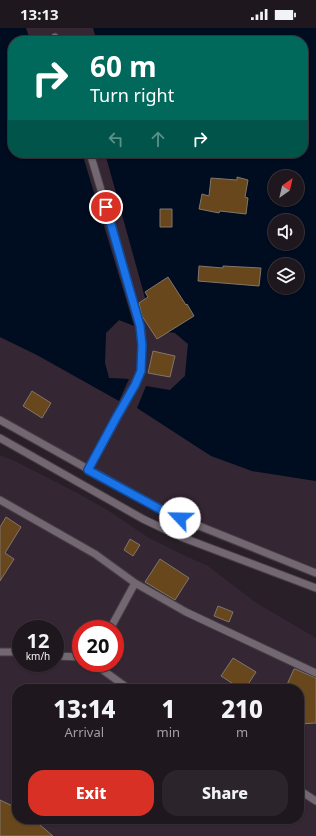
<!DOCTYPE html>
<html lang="en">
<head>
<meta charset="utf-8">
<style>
  :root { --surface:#1f171e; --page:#2c242b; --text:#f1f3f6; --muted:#a19fa4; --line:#3c363c; --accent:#d93025 }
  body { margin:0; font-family:"Noto Sans",sans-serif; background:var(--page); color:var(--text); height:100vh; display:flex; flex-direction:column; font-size:15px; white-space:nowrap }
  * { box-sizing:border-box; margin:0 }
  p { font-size:13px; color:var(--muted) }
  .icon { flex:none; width:22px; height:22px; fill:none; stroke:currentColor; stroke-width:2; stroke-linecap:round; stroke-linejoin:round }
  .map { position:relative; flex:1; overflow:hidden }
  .sheet { position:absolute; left:12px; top:656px; width:292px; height:140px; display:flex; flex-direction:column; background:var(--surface); border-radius:16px; box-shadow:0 1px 3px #0004,0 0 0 1px var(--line) }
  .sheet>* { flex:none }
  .guide { position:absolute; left:8px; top:8px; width:300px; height:122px; border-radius:16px; box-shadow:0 1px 3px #0004,0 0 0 1px var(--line); background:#00695c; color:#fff; overflow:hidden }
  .needle { width:26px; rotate:34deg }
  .tools { position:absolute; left:268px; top:142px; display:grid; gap:8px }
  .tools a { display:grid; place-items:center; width:36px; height:36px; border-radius:50%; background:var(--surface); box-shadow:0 1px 3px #0004,0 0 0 1px var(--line); font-size:20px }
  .speed { position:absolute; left:12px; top:592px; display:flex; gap:8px; font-size:20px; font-weight:700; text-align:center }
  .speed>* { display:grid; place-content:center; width:52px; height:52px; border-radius:50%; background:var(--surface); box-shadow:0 1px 3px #0004,0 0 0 1px var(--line); line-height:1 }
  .speed small { font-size:10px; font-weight:400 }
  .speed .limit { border:6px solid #d22; background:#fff; color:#111 }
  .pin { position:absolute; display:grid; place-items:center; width:34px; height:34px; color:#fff; margin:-17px; border:2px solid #fff; border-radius:50%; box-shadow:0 1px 4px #0007 }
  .me { position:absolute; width:44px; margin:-22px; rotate:294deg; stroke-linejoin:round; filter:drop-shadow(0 0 3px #0008) }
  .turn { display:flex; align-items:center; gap:14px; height:84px; padding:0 16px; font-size:18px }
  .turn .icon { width:52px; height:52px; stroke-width:2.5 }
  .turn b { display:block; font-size:28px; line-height:34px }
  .lanes { display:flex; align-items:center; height:38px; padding:0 16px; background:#0003; justify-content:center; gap:20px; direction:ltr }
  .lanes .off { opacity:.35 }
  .eta { display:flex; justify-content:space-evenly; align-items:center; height:68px; text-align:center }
  .eta b { font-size:24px; font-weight:800; line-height:28px }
  .cta { display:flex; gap:8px; margin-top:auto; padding:8px 16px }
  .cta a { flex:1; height:46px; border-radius:16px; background:var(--accent); color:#fff; font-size:16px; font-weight:800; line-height:46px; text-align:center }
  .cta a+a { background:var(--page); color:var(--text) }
  .status { display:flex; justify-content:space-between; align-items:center; height:28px; padding:0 20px; background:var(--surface); direction:ltr }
  .status svg { height:11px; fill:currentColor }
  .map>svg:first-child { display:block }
  .built { fill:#352634; fill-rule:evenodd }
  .water { fill:#000c1f; fill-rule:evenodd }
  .building { fill:#68471c; stroke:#80766a }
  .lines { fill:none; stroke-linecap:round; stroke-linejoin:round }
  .lane-casing { stroke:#453d44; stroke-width:9 }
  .lane { stroke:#736772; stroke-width:7 }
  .route-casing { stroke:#114b97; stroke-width:10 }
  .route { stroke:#1a73e8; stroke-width:7 }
</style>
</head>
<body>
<div class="status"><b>13:13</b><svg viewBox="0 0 49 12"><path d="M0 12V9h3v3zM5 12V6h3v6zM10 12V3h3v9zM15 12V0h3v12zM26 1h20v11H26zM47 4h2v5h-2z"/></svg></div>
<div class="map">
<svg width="316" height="808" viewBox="0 0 316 808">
  <rect width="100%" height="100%" fill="#291f28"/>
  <path class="built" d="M26 0H93L97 13H30Z
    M82 125H105L154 302 175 305 188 316 185 348 170 362 252 443 316 453V550L168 491 0 397V309L37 327 118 372 128 351 109 350 105 335 106 305 119 292 134 297Z
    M0 427 21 436 79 466 109 483 149 510 177 524 208 538 255 574 316 610V808H0ZM21 601H55V635H21ZM81 601H115V635H81ZM17 661H299V791H17Z"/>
  <path class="water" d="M0 0H26L30 13H13V125H82L134 298 119 292 106 305 105 335 109 350 129 351 119 373 37 327 0 309Z
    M93 0H316V453L252 443 211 428 137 380 146 358 170 362 185 348 188 316 175 305 154 302 105 125H303V13H97ZM275 149H297V171H275ZM275 193H297V215H275ZM275 237H297V259H275Z"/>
  <path class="building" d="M237 149 248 152 245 169 248 170 246 186 220 183 219 185 199 181 202 166 209 168 211 150 237 152Z
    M160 181H172V199H160Z
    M199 238 223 240V238L261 240 259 258 198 253Z
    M168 249 186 277 187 276 194 288 157 311 142 288 139 275 148 269 145 264Z
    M153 323 175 328 170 349 148 345Z
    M32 363 51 375 42 390 23 378Z
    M6 489 21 499 5 525 14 531 0 553V499Z
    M130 511 140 517 133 528 124 522Z
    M160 531 189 550 175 572 145 554Z
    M218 578 233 584 229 594 214 588Z
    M233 630 256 644 245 661H241L221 648Z
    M294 641H295L316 650V695L299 696V661H285Z
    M0 772 17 780V791H33L53 808H0Z"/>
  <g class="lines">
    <defs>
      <path id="lane" d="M55 9 56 13
        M0 392 167 485 316 545
        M0 410 143 491 181 509 316 560
        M88 442 135 357 141 343 142 317 140 298 118 219 90 125
        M0 472 95 526 135 555 186 584 316 645
        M110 601 135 555
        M0 624H21
        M55 628 81 629
        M93 635 129 661
        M299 762 316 773"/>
    </defs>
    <use href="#lane" class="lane-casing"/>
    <use href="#lane" class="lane"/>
  </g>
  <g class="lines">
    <defs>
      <path id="route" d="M106 179 140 298 142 317 141 343 135 357 116 390 88 442 167 485 180 490"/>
    </defs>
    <use href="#route" class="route-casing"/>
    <use href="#route" class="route"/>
  </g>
</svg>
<div class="tools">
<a><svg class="needle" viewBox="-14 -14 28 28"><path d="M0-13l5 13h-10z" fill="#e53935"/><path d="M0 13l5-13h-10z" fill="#a19fa4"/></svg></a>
<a><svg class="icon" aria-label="sound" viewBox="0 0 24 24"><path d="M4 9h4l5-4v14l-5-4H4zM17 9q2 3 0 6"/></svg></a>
<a><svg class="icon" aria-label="layers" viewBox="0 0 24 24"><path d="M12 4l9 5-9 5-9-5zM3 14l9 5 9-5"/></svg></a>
</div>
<div class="speed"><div>12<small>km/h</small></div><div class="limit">20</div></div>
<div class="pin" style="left:106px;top:179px;background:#d93025"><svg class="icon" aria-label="arrive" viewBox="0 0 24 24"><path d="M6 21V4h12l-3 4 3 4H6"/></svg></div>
<svg class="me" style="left:180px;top:490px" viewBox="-20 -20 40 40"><circle r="19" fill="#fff"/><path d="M0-13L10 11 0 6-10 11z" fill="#1a73e8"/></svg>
<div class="guide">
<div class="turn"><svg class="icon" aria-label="right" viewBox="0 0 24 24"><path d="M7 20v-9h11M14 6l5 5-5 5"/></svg><div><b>60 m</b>Turn right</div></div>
<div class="lanes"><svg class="icon off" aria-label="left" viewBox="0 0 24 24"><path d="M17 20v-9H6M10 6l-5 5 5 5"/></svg><svg class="icon off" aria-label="ahead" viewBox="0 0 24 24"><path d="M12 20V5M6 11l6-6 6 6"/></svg><svg class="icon" aria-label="right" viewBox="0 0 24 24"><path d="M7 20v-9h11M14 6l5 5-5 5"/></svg></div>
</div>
<section class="sheet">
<div class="eta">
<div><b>13:14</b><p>Arrival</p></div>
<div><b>1</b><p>min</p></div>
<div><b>210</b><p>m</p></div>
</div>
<div class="cta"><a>Exit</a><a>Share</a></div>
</section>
</div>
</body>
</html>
